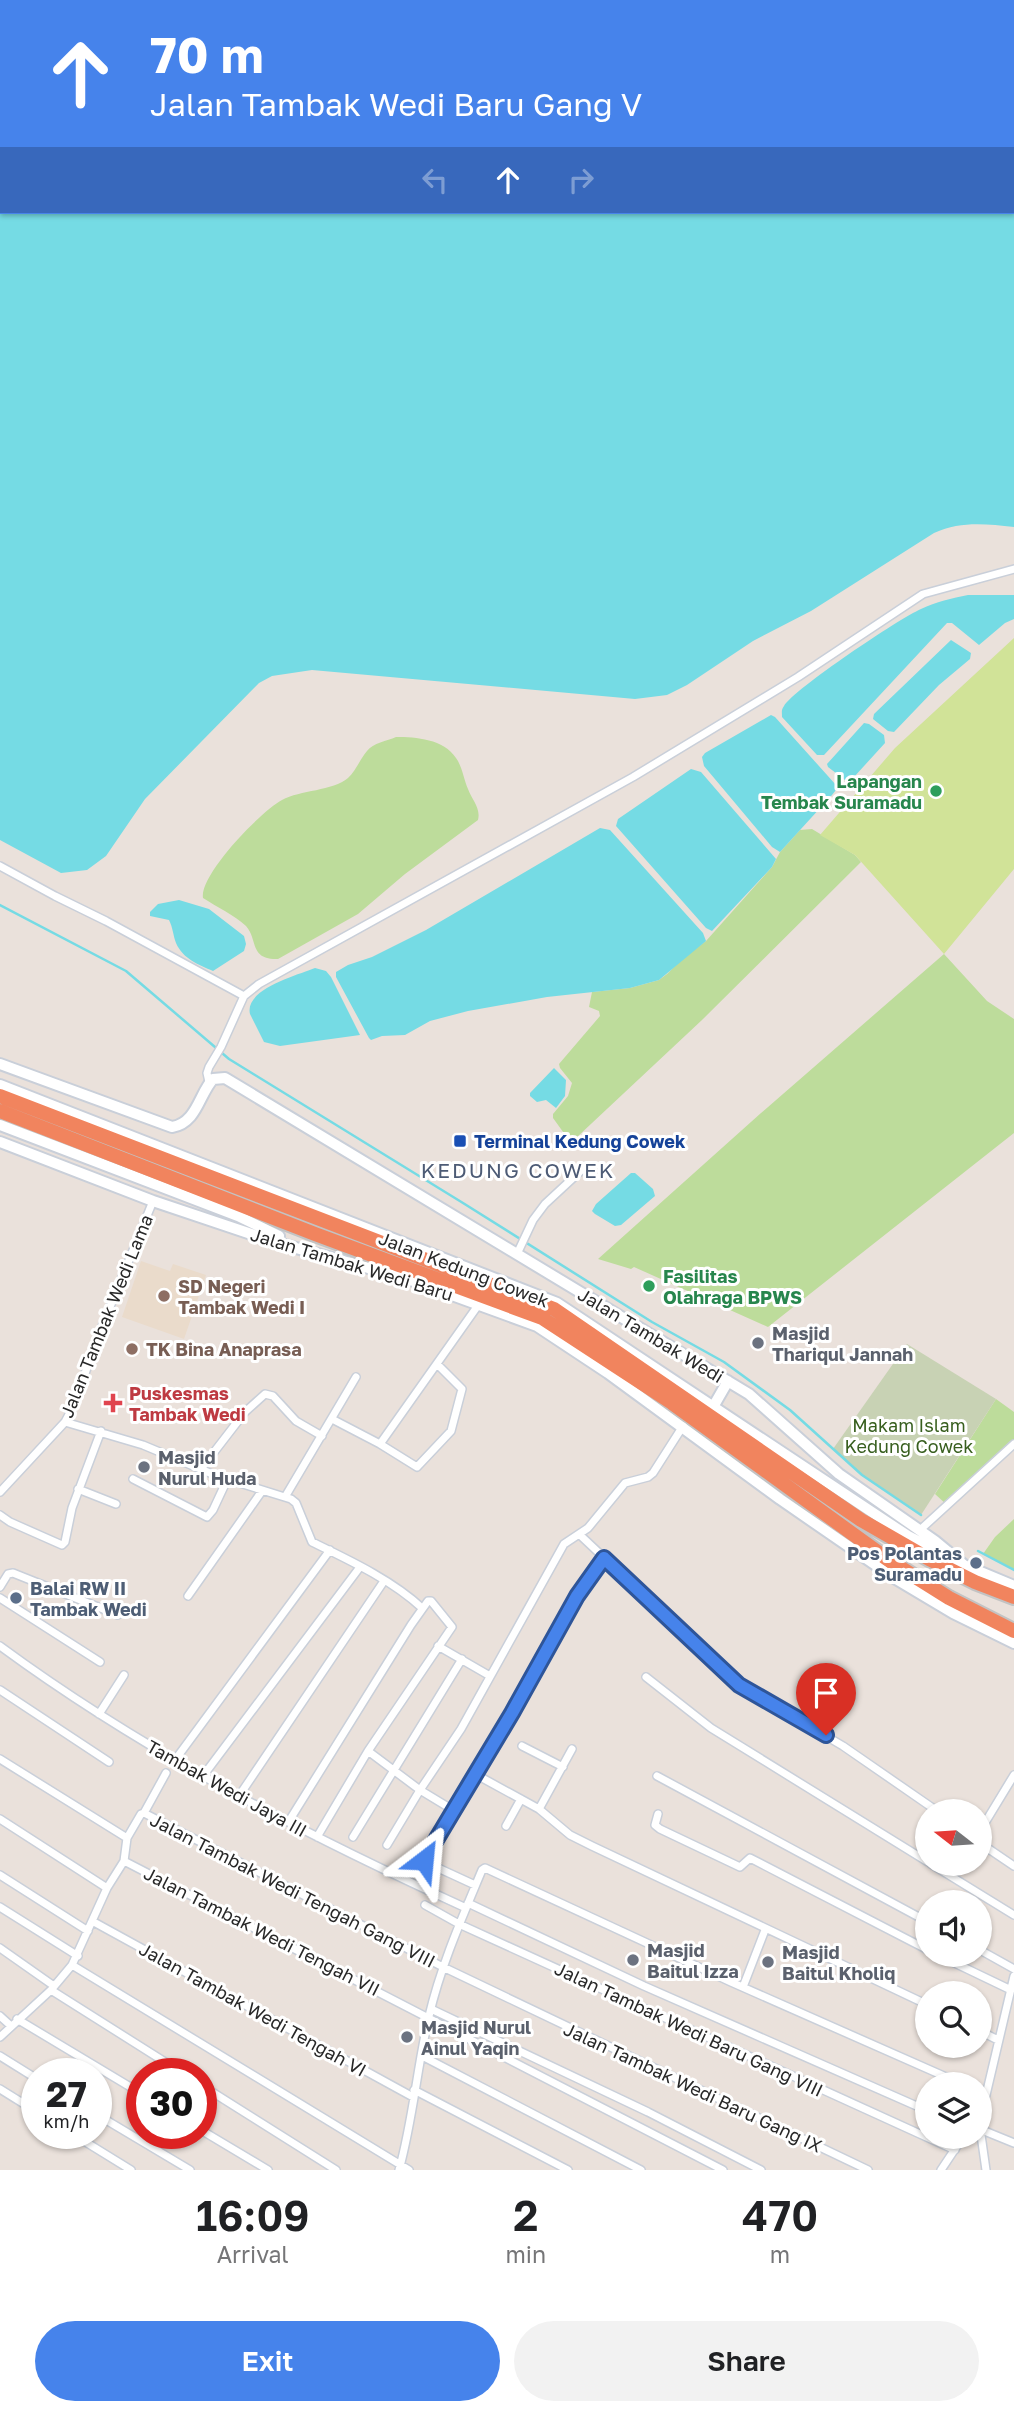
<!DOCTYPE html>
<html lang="en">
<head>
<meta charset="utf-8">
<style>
  :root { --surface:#fff; --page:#f2f2f2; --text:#202124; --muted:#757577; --accent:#4683eb }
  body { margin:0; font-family:"Golos Text",sans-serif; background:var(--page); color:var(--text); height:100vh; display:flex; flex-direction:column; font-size:26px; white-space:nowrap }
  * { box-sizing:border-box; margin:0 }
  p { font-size:23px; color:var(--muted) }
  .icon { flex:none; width:38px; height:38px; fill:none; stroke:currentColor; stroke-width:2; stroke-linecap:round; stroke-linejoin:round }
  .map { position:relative; height:2170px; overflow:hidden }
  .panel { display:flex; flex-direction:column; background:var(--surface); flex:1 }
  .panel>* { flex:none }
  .guide { position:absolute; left:0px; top:0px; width:1015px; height:214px; box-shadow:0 2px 5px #0004; background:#4683eb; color:#fff; overflow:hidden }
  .needle { width:46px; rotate:287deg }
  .buttons { position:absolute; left:915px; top:1799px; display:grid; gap:14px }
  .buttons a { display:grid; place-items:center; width:77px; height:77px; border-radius:50%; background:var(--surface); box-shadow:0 2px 5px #0004; font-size:35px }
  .speed { position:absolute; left:21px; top:2058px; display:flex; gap:14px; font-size:35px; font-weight:700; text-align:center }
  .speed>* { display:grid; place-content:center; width:91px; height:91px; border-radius:50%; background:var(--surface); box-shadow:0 2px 5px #0004; line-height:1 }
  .speed small { font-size:18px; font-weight:400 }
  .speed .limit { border:10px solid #d22; background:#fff; color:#111 }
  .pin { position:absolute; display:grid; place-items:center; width:60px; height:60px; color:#fff; margin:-72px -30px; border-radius:50% 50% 50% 0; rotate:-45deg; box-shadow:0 0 7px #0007 }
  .pin .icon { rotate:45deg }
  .me { position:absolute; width:77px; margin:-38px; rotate:29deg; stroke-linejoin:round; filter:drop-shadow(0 0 5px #0008) }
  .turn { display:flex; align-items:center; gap:24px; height:147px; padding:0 35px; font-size:32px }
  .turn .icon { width:91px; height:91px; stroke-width:2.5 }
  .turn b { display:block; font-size:49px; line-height:60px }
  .lanes { display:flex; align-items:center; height:66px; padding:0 35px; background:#0003; justify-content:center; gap:35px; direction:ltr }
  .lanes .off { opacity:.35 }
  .eta { display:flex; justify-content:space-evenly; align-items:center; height:119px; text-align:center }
  .eta b { font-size:42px; font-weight:600; line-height:49px }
  .cta { display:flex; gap:14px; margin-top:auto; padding:14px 35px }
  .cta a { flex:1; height:80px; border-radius:42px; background:var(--accent); color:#fff; font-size:28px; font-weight:600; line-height:80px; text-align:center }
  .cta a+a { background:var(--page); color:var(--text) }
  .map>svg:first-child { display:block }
  .education { fill:#eadbcb }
  .green { fill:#bddc9b }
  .cemetery { fill:#c8d2b4 }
  .pitch { fill:#d1e398 }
  .water { fill:#75dbe4; fill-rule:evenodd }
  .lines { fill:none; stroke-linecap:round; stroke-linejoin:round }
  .stream { stroke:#75dbe4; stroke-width:2.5 }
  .street-casing { stroke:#c9cfd9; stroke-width:10 }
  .secondary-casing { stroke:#c9cfd9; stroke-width:14 }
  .highway-casing { stroke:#c3c3c3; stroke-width:18 }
  .street { stroke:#fff; stroke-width:7 }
  .secondary { stroke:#fff; stroke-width:10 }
  .highway { stroke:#f1845e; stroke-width:14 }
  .route-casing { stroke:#2e5599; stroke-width:18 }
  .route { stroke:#4683eb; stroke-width:12 }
  .leisure-dot { fill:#2e9e5b; stroke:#fff; stroke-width:2.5 }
  .transit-dot { fill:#1a4fb4; stroke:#fff; stroke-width:2.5 }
  .education-dot { fill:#8d6e63; stroke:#fff; stroke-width:2.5 }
  .worship-dot { fill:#6b7280; stroke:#fff; stroke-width:2.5 }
  .health-dot { fill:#e0444e; stroke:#fff; stroke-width:2.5 }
  .service-dot { fill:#5c6f8a; stroke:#fff; stroke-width:2.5 }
  .labels { text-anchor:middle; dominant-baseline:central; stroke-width:6; stroke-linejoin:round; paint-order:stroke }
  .leisure-label { font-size:18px; font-weight:bold; fill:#27864d; stroke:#fff; text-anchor:end }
  .transit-label { font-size:18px; font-weight:bold; fill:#164399; stroke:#fff; text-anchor:start }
  .street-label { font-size:18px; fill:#282828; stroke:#fff }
  .education-label { font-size:18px; font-weight:bold; fill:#785e54; stroke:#fff; text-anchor:start }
  .worship-label { font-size:18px; font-weight:bold; fill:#5b616d; stroke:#fff; text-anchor:start }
  .health-label { font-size:18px; font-weight:bold; fill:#be3a42; stroke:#fff; text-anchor:start }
  .park-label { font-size:18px; fill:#385f1f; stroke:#fff }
  .service-label { font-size:18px; font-weight:bold; fill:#4e5e75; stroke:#fff; text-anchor:end }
  .quarter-label { font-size:21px; letter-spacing:2px; fill:#4d5b75; stroke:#fff }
</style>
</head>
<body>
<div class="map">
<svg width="1014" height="2170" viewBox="0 0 1014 2170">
  <rect width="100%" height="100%" fill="#eae1db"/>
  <path class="education" d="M141 1261 170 1271 173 1264 206 1275 184 1339 122 1317Z"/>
  <path class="green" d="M396 737C416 737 444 739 456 758 462 766 464 780 468 789 472 800 481 808 478 820L405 874 358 914 278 959C249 960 258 939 246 926 234 915 217 907 203 898 199 875 261 811 282 800 300 790 333 791 348 778 356 771 360 759 367 751 373 743 387 741 396 737Z
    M812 829 855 855 861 862 702 1020 576 1138 566 1136 553 1118V1114L568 1096 572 1083 560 1068 559 1064 600 1016 599 1011 589 1007 592 992 630 988 659 980 667 974 682 959 706 941 772 867 780 852 800 830Z
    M944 954 987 1001 1014 1019V1133L768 1327 634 1267 631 1269 598 1259 761 1113Z
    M996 1399 1014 1412V1444L947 1505 935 1494Z
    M1014 1519V1570L983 1554 995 1537Z"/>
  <path class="cemetery" d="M907 1344 996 1399 921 1515 862 1475 833 1449Z"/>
  <path class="pitch" d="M1014 638V869L944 954 855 855 820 835 895 748Z"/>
  <path class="water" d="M0 0H1014V527C985 524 961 521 934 533L811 611 753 641 687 685 667 695 635 699 312 670 272 676 259 683 145 799 106 856 87 870 61 873 0 840ZM2 2H1013V212H2Z
    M968 595H1014V619L1005 623 979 645 952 623H947L824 755H817L782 717C782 712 781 710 784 706 794 689 900 618 921 609 936 602 952 598 968 595Z
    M951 640 971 653 970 659 939 685 894 732 888 731 873 719 874 714Z
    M771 715 775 717 836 785V790L832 795 780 852 772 847 704 766 702 757 705 753Z
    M864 723 869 724 884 735 885 743 854 777 845 780 828 767 827 764Z
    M691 769 701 772 776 859 772 867 712 931 706 928 616 826 618 819Z
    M600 828 610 830 703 933 706 941 659 980 630 988 547 997 468 1011 430 1021 405 1035 382 1036 371 1040 369 1038 336 977V972L348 965 372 957 426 930Z
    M179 900 209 909 244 936 246 944 244 951 213 971C199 965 183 959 176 943 173 935 173 928 169 920L150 916V912L158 904Z
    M315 968 326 971 331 977 360 1035 280 1046 264 1042 250 1014C244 989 298 975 315 968Z
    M554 1068 566 1080 565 1096 556 1108 546 1100 537 1102 530 1096V1093Z
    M631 1173H635L653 1189 655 1196 621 1225 615 1226 595 1214 592 1211 596 1204Z"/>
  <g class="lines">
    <path class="stream" d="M0 905 126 971 229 1059 463 1203 652 1322 724 1362 790 1410 862 1475 921 1515
      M978 1551 1014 1570"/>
    <defs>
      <path id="street" d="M0 866 55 896 106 921 244 996
        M209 1082 207 1073 209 1067 221 1047 244 996 259 984 633 777 798 677 923 594 1014 569
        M517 1254 533 1220 545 1204 586 1166
        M332 1419 380 1444 417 1467 451 1431 462 1389 437 1364
        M65 1422 143 1445 217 1476 291 1499 296 1503 312 1542C349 1560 392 1580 422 1608
        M380 1444 479 1304
        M201 1469 245 1412 265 1394 273 1396 296 1421 322 1436
        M133 1479 207 1517 213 1510 227 1480
        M78 1489 116 1504
        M0 1492 65 1422 74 1405 97 1339 153 1201
        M285 1497 356 1377
        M0 1515 10 1522 62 1545 65 1542 72 1508 101 1431
        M920 1530 1014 1444
        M580 1535 739 1685 843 1746 937 1811
        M604 1558 577 1596 540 1664 475 1774 539 1809 570 1835 592 1846 928 2005
        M0 1587 8 1574 13 1573 118 1615
        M188 1596 262 1491
        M0 1598 100 1662
        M0 1646C144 1752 304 1834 466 1908
        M438 1646 490 1676
        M646 1677 711 1728 928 1862
        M0 1690 109 1762
        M99 1714 124 1675
        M522 1746 563 1767
        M368 1751 420 1790 453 1810
        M0 1759 127 1838
        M175 1760 330 1550
        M475 1774 423 1858 425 1862 475 1885
        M203 1776 360 1567
        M657 1776 928 1922
        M239 1796 384 1581
        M539 1809 572 1749
        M144 1813 443 1967 868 2170
        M658 1814 655 1825 660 1829 740 1867 750 1858 928 1950
        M0 1819 107 1888
        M289 1821 411 1625 428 1601H431L452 1627 368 1751 317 1837
        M506 1826 521 1799
        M980 1831 1014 1775
        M353 1837 462 1659
        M980 1843 1014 1866
        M387 1845 420 1790 461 1729 564 1544 588 1528 625 1483 648 1477 653 1473 683 1426
        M124 1861 723 2170
        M931 1864 1014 1915
        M0 1875 88 1931
        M468 1903 644 1986 928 2111
        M425 1905 459 1924 955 2150
        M0 1907 78 1956
        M92 1921 413 2097
        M0 1948 54 1986
        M980 1950 1014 1969
        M938 1955 1011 1990
        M72 1965 409 2170
        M743 1987 765 1930
        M51 1990 184 2074
        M431 2009 648 2112 761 2170
        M0 2016 11 2026
        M17 2019 142 2094
        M980 2031 998 2040
        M0 2037 51 1990 72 1965 107 1888 124 1861 127 1838 141 1814 144 1813 166 1773
        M0 2056 37 2079
        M422 2056 641 2170
        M201 2085 336 2170
        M0 2089 37 2112
        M414 2090 568 2170
        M980 2107 986 2095 1014 1976
        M96 2114 190 2170
        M980 2128 986 2170
        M201 2130 268 2170
        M982 2130 1014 2143
        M71 2133 131 2170
        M399 2170C413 2120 417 2067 429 2016 441 1965 462 1918 482 1870L485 1868 731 1982 962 2084
        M941 2170 963 2137"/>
      <path id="secondary" d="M0 1064 172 1127C197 1123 199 1094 213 1079L225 1078 749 1394 839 1474 935 1541 964 1565
        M0 1085 557 1303 908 1536 964 1565 1014 1586
        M0 1125 238 1216 279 1236
        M0 1142 153 1201 278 1243 408 1279 537 1326 608 1373 780 1499 896 1579 953 1613 1014 1643
        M713 1407 728 1381"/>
      <path id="highway" d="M0 1096 554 1309 861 1520 929 1559 975 1582 1014 1597
        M0 1111 315 1234 542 1318 672 1403 890 1561 949 1598 1014 1631"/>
    </defs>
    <use href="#street" class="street-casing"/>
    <use href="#secondary" class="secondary-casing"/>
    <use href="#highway" class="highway-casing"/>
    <use href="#street" class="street"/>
    <use href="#secondary" class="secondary"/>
    <use href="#highway" class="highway"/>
  </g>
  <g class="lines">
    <defs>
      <path id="route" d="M424 1860 512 1713 577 1596 604 1558 739 1685 826 1735"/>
    </defs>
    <use href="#route" class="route-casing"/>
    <use href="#route" class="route"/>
  </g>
  <g class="leisure-dot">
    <circle cx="936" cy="791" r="7"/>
    <circle cx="649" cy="1286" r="7"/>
  </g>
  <rect class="transit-dot" x="453" y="1134" width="14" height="14" rx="3.5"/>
  <g class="education-dot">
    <circle cx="164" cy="1296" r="7"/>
    <circle cx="132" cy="1349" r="7"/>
  </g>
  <g class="worship-dot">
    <circle cx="758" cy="1343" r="7"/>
    <circle cx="144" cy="1467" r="7"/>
    <circle cx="633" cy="1960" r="7"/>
    <circle cx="768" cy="1962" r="7"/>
    <circle cx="407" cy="2037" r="7"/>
  </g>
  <path class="health-dot" d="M109.5 1392.5h7v7h7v7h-7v7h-7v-7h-7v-7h7z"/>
  <g class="service-dot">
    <circle cx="976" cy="1563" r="7"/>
    <circle cx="16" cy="1598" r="7"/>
  </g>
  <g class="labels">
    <g class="leisure-label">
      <text x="922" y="781">Lapangan<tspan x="922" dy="21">Tembak Suramadu</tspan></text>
      <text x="663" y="1276" text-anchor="start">Fasilitas<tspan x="663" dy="21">Olahraga BPWS</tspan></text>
    </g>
    <g class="transit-label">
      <text x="474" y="1141">Terminal Kedung Cowek</text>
    </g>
    <g class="street-label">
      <text transform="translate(352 1264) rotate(17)">Jalan Tambak Wedi Baru</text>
      <text transform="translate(464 1269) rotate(21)">Jalan Kedung Cowek</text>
      <text transform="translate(106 1316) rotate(-68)">Jalan Tambak Wedi Lama</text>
      <text transform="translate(651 1335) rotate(31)">Jalan Tambak Wedi</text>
      <text transform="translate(227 1788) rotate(29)">Tambak Wedi Jaya III</text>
      <text transform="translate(293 1890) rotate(27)">Jalan Tambak Wedi Tengah Gang VIII</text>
      <text transform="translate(262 1931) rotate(27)">Jalan Tambak Wedi Tengah VII</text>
      <text transform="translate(253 2009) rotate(29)">Jalan Tambak Wedi Tengah VI</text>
      <text transform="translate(689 2029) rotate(25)">Jalan Tambak Wedi Baru Gang VIII</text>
      <text transform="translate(693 2087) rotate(25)">Jalan Tambak Wedi Baru Gang IX</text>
    </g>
    <g class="education-label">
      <text x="178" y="1286">SD Negeri<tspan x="178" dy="21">Tambak Wedi I</tspan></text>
      <text x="146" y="1349">TK Bina Anaprasa</text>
    </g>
    <g class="worship-label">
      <text x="772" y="1333">Masjid<tspan x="772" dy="21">Thariqul Jannah</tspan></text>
      <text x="158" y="1457">Masjid<tspan x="158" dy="21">Nurul Huda</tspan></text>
      <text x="647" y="1950">Masjid<tspan x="647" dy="21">Baitul Izza</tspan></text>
      <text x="782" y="1952">Masjid<tspan x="782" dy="21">Baitul Kholiq</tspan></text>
      <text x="421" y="2027">Masjid Nurul<tspan x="421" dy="21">Ainul Yaqin</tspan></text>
    </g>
    <g class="health-label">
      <text x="129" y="1393">Puskesmas<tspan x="129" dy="21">Tambak Wedi</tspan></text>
    </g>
    <g class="park-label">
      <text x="909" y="1425">Makam Islam<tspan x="909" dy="21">Kedung Cowek</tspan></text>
    </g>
    <g class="service-label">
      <text x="962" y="1553">Pos Polantas<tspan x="962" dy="21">Suramadu</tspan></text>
      <text x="30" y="1588" text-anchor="start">Balai RW II<tspan x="30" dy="21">Tambak Wedi</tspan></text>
    </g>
    <g class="quarter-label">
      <text x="518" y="1170">KEDUNG COWEK</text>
    </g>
  </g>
</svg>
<div class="buttons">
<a><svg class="needle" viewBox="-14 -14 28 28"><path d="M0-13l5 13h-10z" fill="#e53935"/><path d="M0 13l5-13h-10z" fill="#757577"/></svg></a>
<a><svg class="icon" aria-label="sound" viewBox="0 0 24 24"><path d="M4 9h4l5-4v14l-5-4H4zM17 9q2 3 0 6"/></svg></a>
<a><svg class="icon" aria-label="search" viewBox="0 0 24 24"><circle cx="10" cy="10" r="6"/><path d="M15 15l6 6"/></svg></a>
<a><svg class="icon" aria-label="layers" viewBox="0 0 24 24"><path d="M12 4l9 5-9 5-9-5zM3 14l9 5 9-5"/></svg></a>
</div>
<div class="speed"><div>27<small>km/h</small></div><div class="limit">30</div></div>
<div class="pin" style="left:826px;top:1735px;background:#d93025"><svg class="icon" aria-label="arrive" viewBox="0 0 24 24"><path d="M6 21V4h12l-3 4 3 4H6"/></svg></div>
<svg class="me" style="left:424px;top:1860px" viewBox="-20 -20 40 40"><path d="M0-17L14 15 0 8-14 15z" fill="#4683eb" stroke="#fff" stroke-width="4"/></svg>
<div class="guide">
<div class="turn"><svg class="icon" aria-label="ahead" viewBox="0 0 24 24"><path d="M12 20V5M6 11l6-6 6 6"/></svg><div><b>70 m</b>Jalan Tambak Wedi Baru Gang V</div></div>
<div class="lanes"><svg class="icon off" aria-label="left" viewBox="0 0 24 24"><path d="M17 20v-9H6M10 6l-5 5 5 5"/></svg><svg class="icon" aria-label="ahead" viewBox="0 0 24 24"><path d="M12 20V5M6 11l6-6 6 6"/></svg><svg class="icon off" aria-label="right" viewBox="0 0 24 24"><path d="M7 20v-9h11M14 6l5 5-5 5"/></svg></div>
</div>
</div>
<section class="panel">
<div class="eta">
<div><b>16:09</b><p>Arrival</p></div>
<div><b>2</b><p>min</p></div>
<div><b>470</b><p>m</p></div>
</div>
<div class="cta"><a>Exit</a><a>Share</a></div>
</section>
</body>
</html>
